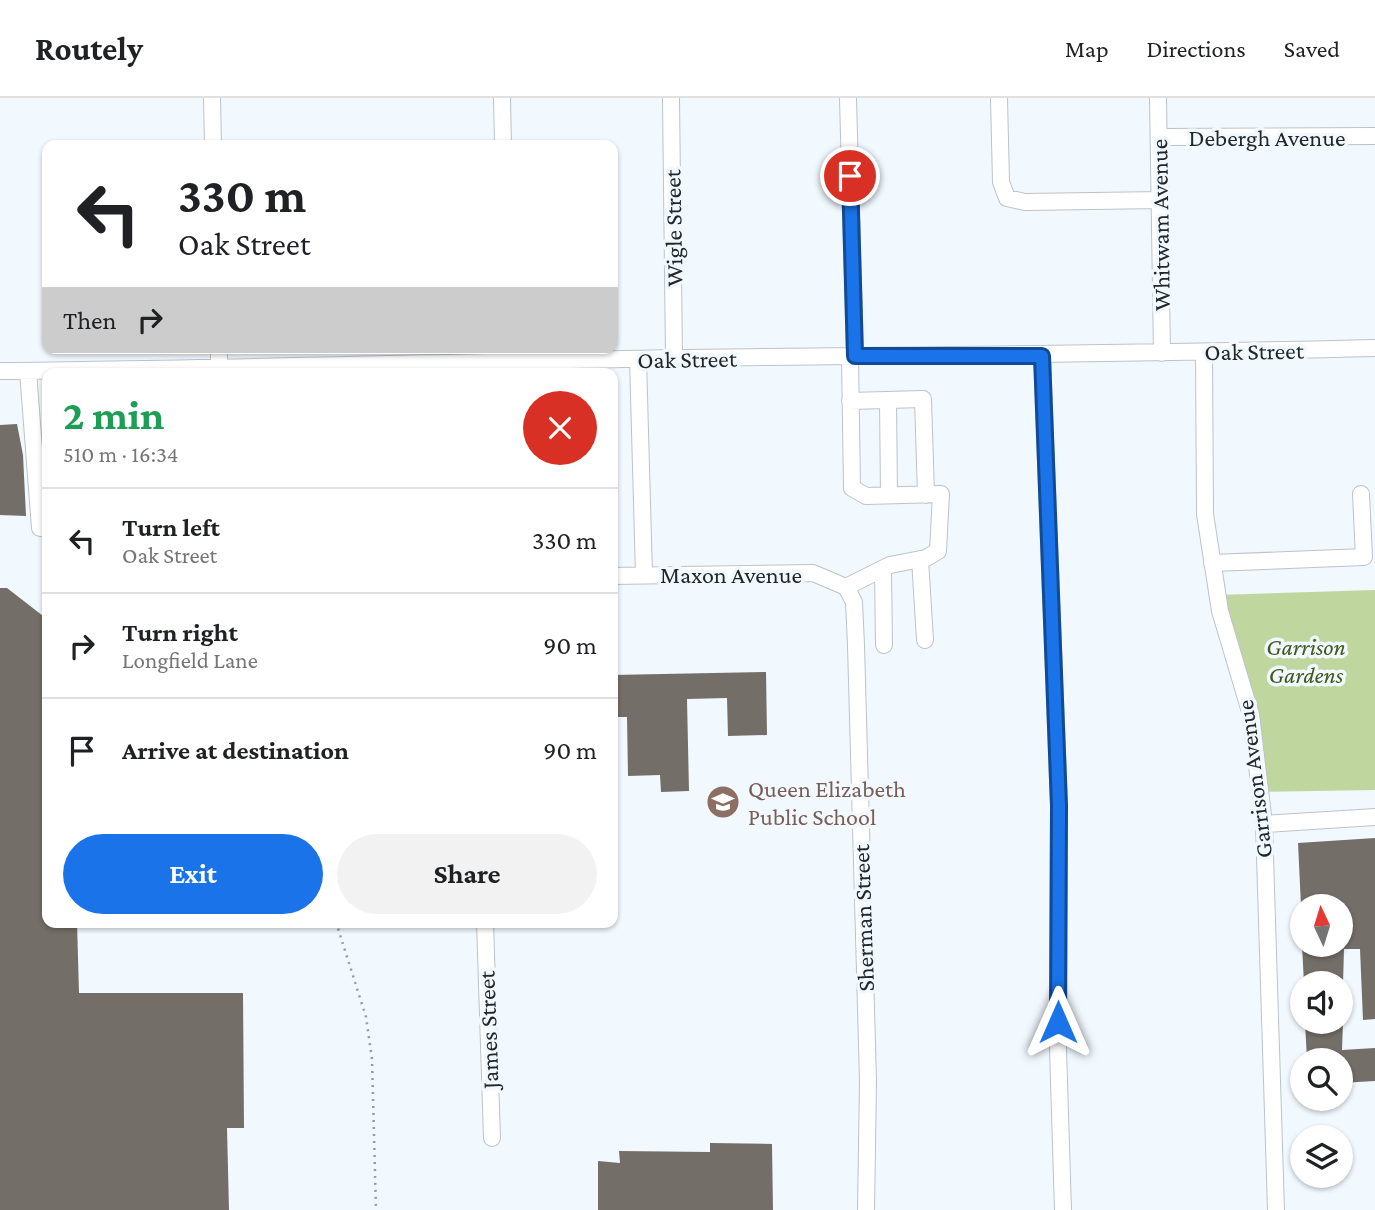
<!DOCTYPE html>
<html lang="en">
<head>
<meta charset="utf-8">
<style>
  :root { --surface:#fff; --page:#f2f2f2; --text:#202124; --muted:#757577; --line:#e0e0e0; --accent:#1a73e8 }
  body { margin:0; font-family:"Crimson Pro",serif; background:var(--page); color:var(--text); height:100vh; display:flex; flex-direction:column; font-size:26px; white-space:nowrap }
  * { box-sizing:border-box; margin:0 }
  p { font-size:23px; color:var(--muted) }
  .icon { flex:none; width:38px; height:38px; fill:none; stroke:currentColor; stroke-width:2; stroke-linecap:round; stroke-linejoin:round }
  .map { position:relative; flex:1; overflow:hidden }
  .side { position:absolute; left:42px; top:270px; width:576px; height:560px; display:flex; flex-direction:column; background:var(--surface); border-radius:14px; box-shadow:0 2px 5px #0004 }
  .side>* { flex:none }
  .top-card { position:absolute; left:42px; top:42px; width:576px; height:214px; border-radius:14px; box-shadow:0 2px 5px #0004; background:#fff; color:var(--text); overflow:hidden }
  .needle { width:46px; rotate:356deg }
  .buttons { position:absolute; left:1290px; top:796px; display:grid; gap:14px }
  .buttons a { display:grid; place-items:center; width:63px; height:63px; border-radius:50%; background:var(--surface); box-shadow:0 2px 5px #0004; font-size:35px }
  .pin { position:absolute; display:grid; place-items:center; width:60px; height:60px; color:#fff; margin:-30px; border:4px solid #fff; border-radius:50%; box-shadow:0 2px 7px #0007 }
  .me { position:absolute; width:77px; margin:-38px; rotate:0deg; stroke-linejoin:round; filter:drop-shadow(0 0 5px #0008) }
  .turn { display:flex; align-items:center; gap:24px; height:147px; padding:0 21px; font-size:32px }
  .turn .icon { width:91px; height:91px; stroke-width:2.5 }
  .turn b { display:block; font-size:49px; line-height:60px }
  .then { display:flex; align-items:center; height:66px; padding:0 21px; background:#0003; gap:14px; font-size:26px }
  .round { display:grid; place-items:center; flex:none; width:74px; height:74px; border-radius:37px; background:var(--page) }
  .overview { display:flex; align-items:center; justify-content:space-between; height:119px; padding:0 21px }
  h1 { font-size:42px; font-weight:700; line-height:52px; color:#1e9e55 }
  .action { display:flex; gap:14px; margin-top:auto; padding:14px 21px }
  .action a { flex:1; height:80px; border-radius:42px; background:var(--accent); color:#fff; font-size:28px; font-weight:700; line-height:80px; text-align:center }
  .action a+a { background:var(--page); color:var(--text) }
  ul { padding:0; list-style:none }
  li { display:flex; align-items:center; gap:21px; height:105px; padding:0 21px; border-top:2px solid var(--line) }
  li div { flex:1 }
  li b { display:block; font-size:26px }
  li em { font-style:normal }
  header { display:flex; align-items:center; gap:42px; box-sizing:border-box; height:98px; padding:0 35px; background:var(--surface); border-bottom:2px solid var(--line) }
  header strong { font-size:33px }
  nav { display:flex; gap:38px; margin-inline-start:auto; font-size:24px }
  .map>svg:first-child { display:block }
  .green { fill:#bfd79f }
  .building { fill:#746e68 }
  .lines { fill:none; stroke-linecap:round; stroke-linejoin:round }
  .minor-casing { stroke:#bcc3c9; stroke-width:18 }
  .path { stroke:#969b9f; stroke-width:2.5; stroke-dasharray:2 5; stroke-linecap:butt }
  .minor { stroke:#fff; stroke-width:16 }
  .route-casing { stroke:#114b97; stroke-width:18 }
  .route { stroke:#1a73e8; stroke-width:12 }
  .labels { text-anchor:middle; dominant-baseline:central; stroke-width:7; stroke-linejoin:round; paint-order:stroke }
  .street-label { font-size:24px; fill:#242729; stroke:#f1f8fe }
  .park-label { font-size:24px; font-style:italic; fill:#42571d; stroke:#f1f8fe }
  .education-label { font-size:24px; fill:#785e54; stroke:#f1f8fe; text-anchor:start }
</style>
</head>
<body>
<header>
<strong>Routely</strong>
<nav><a>Map</a><a>Directions</a><a>Saved</a></nav>
</header>
<div class="map">
<svg width="1375" height="1112" viewBox="0 0 1375 1112">
  <rect width="100%" height="100%" fill="#f1f8fe"/>
  <path class="green" d="M1375 492V692L1260 694 1217 497Z"/>
  <path class="building" d="M17 326 23 357 26 418 0 417V327Z
    M0 490H7L47 521V824H77L79 895H243L244 1030H227L229 1112H0Z
    M766 574 767 637 728 638 727 600 687 601 689 693 661 694 660 677 628 678 627 619H612V577Z
    M1375 740V921L1363 922 1360 851H1344L1343 886H1304L1302 847H1340V808H1301L1298 745Z
    M1305 924H1343L1342 952 1375 950V983L1340 985V962H1307Z
    M710 1045 772 1046 773 1112H598V1063L620 1065 619 1053 710 1054Z"/>
  <g class="lines">
    <defs>
      <path id="minor" d="M212 0 213 47
        M502 0 503 47
        M671 0 674 260
        M848 0 855 259
        M999 0 1001 84 1007 100 1025 104 1160 102
        M1158 0 1162 255
        M1159 39 1375 38
        M219 250V272
        M1204 255 1205 416 1220 513 1251 617 1264 726 1276 1112
        M1042 258 1059 708 1058 951 1063 1112
        M638 261 644 477
        M0 273C226 271 451 264 677 260 910 257 1142 256 1375 250
        M28 273 40 430H47
        M850 303 923 301 926 397
        M888 303 889 397
        M920 461 925 542
        M1212 465 1364 459 1361 396
        M883 471 884 547
        M612 478 813 475 846 489
        M846 489 854 504 856 547 868 983 866 1112
        M846 489 890 467 926 460 938 453 941 396 866 398 852 390 850 259
        M1264 726 1375 719
        M485 824 492 1040"/>
    </defs>
    <use href="#minor" class="minor-casing"/>
    <path class="path" d="M336 824 366 919 372 961 376 1112"/>
    <use href="#minor" class="minor"/>
  </g>
  <g class="lines">
    <defs>
      <path id="route" d="M850 78 855 258H1042L1059 708 1058 924"/>
    </defs>
    <use href="#route" class="route-casing"/>
    <use href="#route" class="route"/>
  </g>
  <defs>
    <symbol id="school-disc" viewBox="-11 -11 22 22"><circle r="9.5" fill="#8d6e63" stroke="#f1f8fe"/><path d="M0-5L7-2L0 1L-7-2ZM-4 1L0 2.5L4 1V4Q0 6-4 4Z" fill="#fff"/></symbol>
  </defs>
  <g fill-rule="evenodd">
    <use href="#school-disc" x="704" y="685" width="38" height="38"/>
  </g>
  <g class="labels">
    <g class="street-label">
      <text x="1267" y="39">Debergh Avenue</text>
      <text transform="translate(1160 127) rotate(-91)">Whitwam Avenue</text>
      <text transform="translate(673 130) rotate(-91)">Wigle Street</text>
      <text transform="translate(1254 253) rotate(-1)">Oak Street</text>
      <text transform="translate(687 261) rotate(-1)">Oak Street</text>
      <text x="731" y="476">Maxon Avenue</text>
      <text transform="translate(1254 681) rotate(-97)">Garrison Avenue</text>
      <text transform="translate(863 820) rotate(-92)">Sherman Street</text>
      <text transform="translate(488 932) rotate(-92)">James Street</text>
    </g>
    <g class="park-label">
      <text x="1306" y="548">Garrison<tspan x="1306" dy="28">Gardens</tspan></text>
    </g>
    <g class="education-label">
      <text x="748" y="690">Queen Elizabeth<tspan x="748" dy="28">Public School</tspan></text>
    </g>
  </g>
</svg>
<div class="buttons">
<a><svg class="needle" viewBox="-14 -14 28 28"><path d="M0-13l5 13h-10z" fill="#e53935"/><path d="M0 13l5-13h-10z" fill="#757577"/></svg></a>
<a><svg class="icon" aria-label="sound" viewBox="0 0 24 24"><path d="M4 9h4l5-4v14l-5-4H4zM17 9q2 3 0 6"/></svg></a>
<a><svg class="icon" aria-label="search" viewBox="0 0 24 24"><circle cx="10" cy="10" r="6"/><path d="M15 15l6 6"/></svg></a>
<a><svg class="icon" aria-label="layers" viewBox="0 0 24 24"><path d="M12 4l9 5-9 5-9-5zM3 14l9 5 9-5"/></svg></a>
</div>
<div class="pin" style="left:850px;top:78px;background:#d93025"><svg class="icon" aria-label="arrive" viewBox="0 0 24 24"><path d="M6 21V4h12l-3 4 3 4H6"/></svg></div>
<svg class="me" style="left:1058px;top:924px" viewBox="-20 -20 40 40"><path d="M0-17L14 15 0 8-14 15z" fill="#1a73e8" stroke="#fff" stroke-width="4"/></svg>
<div class="top-card">
<div class="turn"><svg class="icon" aria-label="left" viewBox="0 0 24 24"><path d="M17 20v-9H6M10 6l-5 5 5 5"/></svg><div><b>330 m</b>Oak Street</div></div>
<div class="then">Then<svg class="icon" aria-label="right" viewBox="0 0 24 24"><path d="M7 20v-9h11M14 6l5 5-5 5"/></svg></div>
</div>
<section class="side">
<div class="overview"><div><h1>2 min</h1><p>510 m · 16:34</p></div><a class="round" style="background:#d93025;color:#fff"><svg class="icon" aria-label="close" viewBox="0 0 24 24"><path d="M6 6l12 12M18 6L6 18"/></svg></a></div>
<ul>
<li><svg class="icon" aria-label="left" viewBox="0 0 24 24"><path d="M17 20v-9H6M10 6l-5 5 5 5"/></svg><div><b>Turn left</b><p>Oak Street</p></div><em>330 m</em></li>
<li><svg class="icon" aria-label="right" viewBox="0 0 24 24"><path d="M7 20v-9h11M14 6l5 5-5 5"/></svg><div><b>Turn right</b><p>Longfield Lane</p></div><em>90 m</em></li>
<li><svg class="icon" aria-label="arrive" viewBox="0 0 24 24"><path d="M6 21V4h12l-3 4 3 4H6"/></svg><div><b>Arrive at destination</b></div><em>90 m</em></li>
</ul>
<div class="action"><a>Exit</a><a>Share</a></div>
</section>
</div>
</body>
</html>
